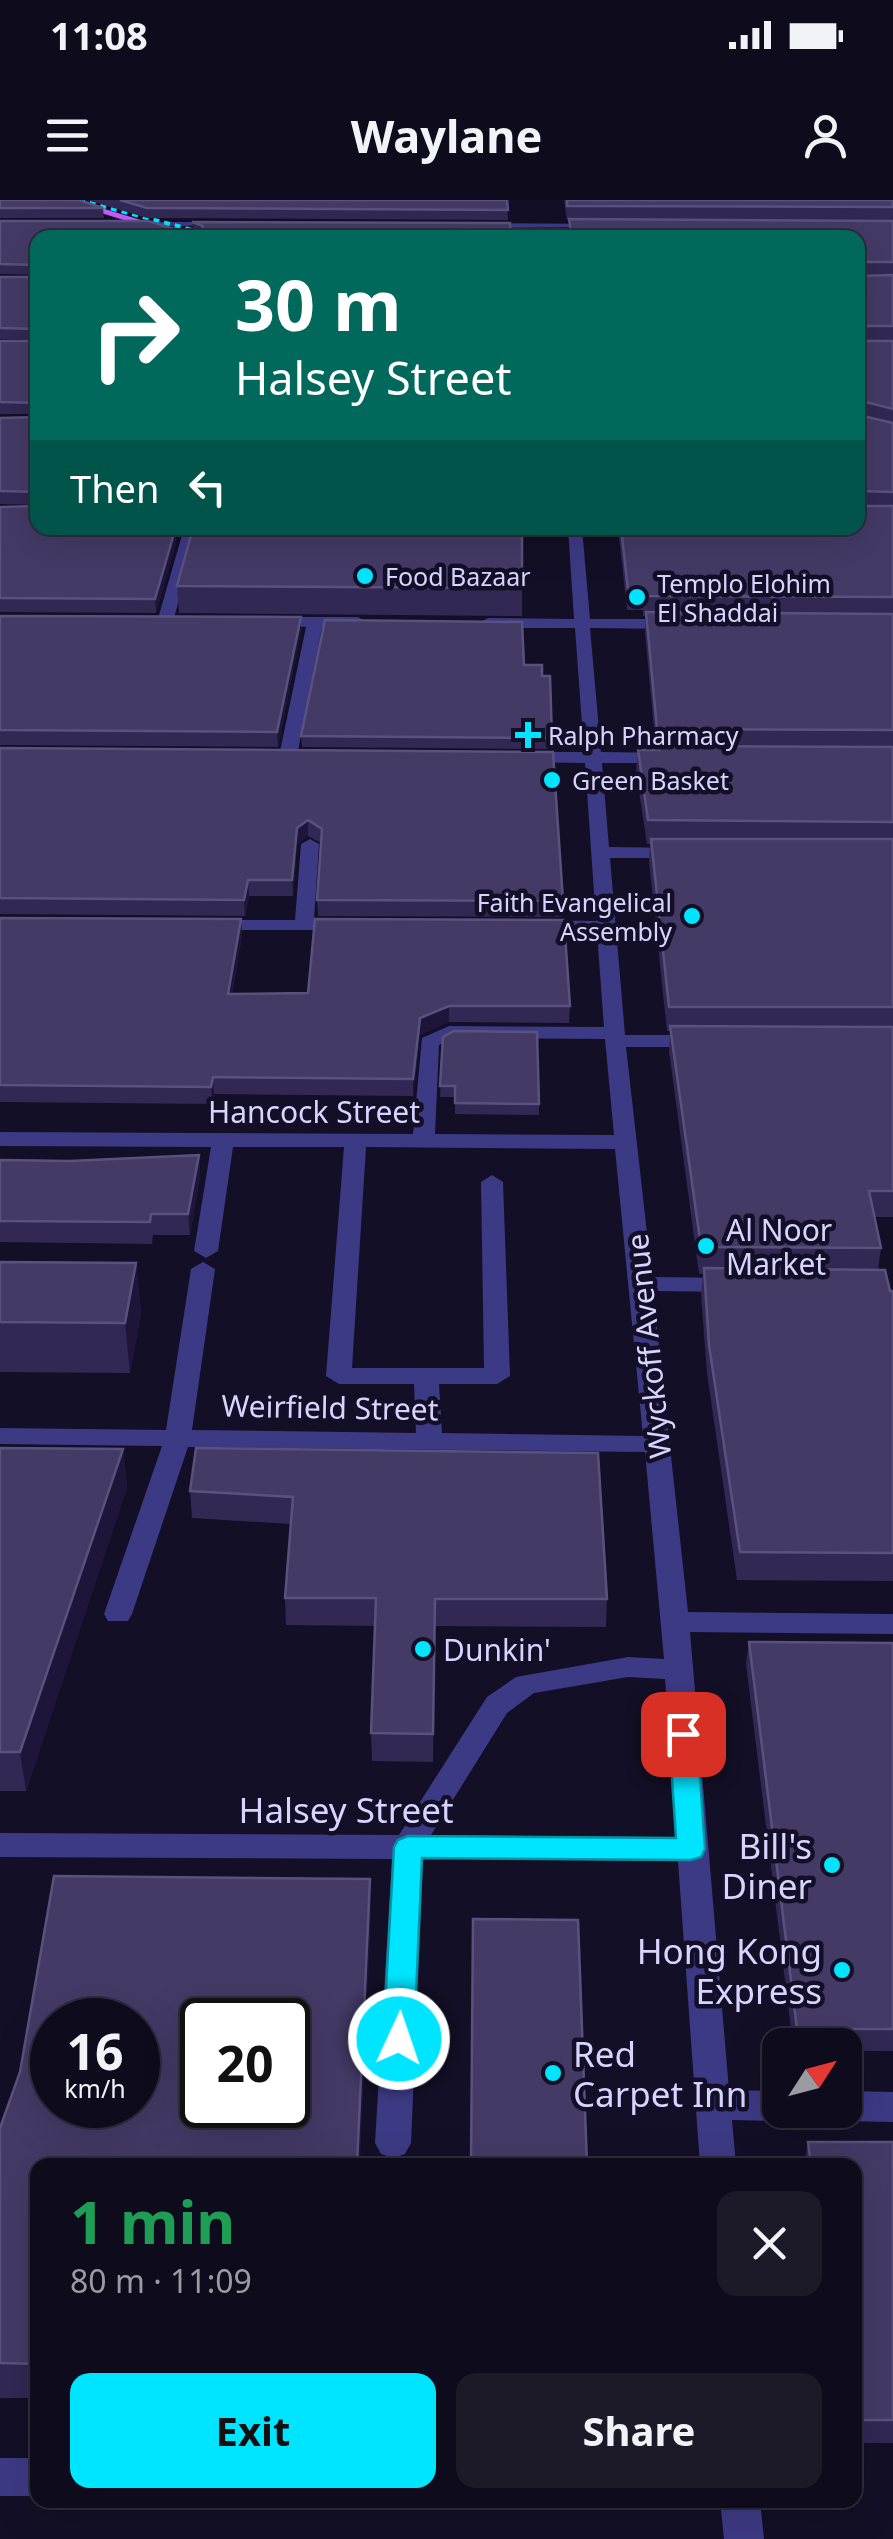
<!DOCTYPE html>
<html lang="en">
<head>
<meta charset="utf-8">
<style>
  :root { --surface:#0e0b1c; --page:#1c1929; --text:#f1f3f6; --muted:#9b9ba3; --line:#2e2b3b; --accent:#00e5ff }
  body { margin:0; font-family:"Noto Sans",sans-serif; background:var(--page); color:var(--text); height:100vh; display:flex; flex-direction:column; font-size:38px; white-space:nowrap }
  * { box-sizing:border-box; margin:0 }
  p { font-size:32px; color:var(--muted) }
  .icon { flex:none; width:55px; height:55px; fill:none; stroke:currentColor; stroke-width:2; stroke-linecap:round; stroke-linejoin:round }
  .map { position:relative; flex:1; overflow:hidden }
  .sheet { position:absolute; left:30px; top:1958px; width:832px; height:350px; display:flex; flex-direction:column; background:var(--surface); border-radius:20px; box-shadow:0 10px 40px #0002,0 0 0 2px var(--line) }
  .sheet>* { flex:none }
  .top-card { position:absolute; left:30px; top:30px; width:835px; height:305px; border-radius:20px; box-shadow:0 10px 40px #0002,0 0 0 2px var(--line); background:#00695c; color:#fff; overflow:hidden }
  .needle { width:65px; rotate:54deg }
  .buttons { position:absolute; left:762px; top:1828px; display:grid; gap:20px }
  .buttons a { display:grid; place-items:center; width:100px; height:100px; border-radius:20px; background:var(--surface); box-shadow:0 10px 40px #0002,0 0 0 2px var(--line); font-size:50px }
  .speed { position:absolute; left:30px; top:1798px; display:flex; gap:20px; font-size:50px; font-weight:700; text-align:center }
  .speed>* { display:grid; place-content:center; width:130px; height:130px; border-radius:50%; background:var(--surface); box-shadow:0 10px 40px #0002,0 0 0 2px var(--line); line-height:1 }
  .speed small { font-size:25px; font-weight:400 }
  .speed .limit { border:5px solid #111; border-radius:15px; background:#fff; color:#111 }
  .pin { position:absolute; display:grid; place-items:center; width:85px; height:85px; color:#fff; margin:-42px; border-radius:20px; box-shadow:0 5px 15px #0006 }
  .me { position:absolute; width:110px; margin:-55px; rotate:3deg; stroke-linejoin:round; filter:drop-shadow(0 0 8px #0008) }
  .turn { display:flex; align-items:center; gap:35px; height:210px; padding:0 40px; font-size:45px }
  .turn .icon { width:130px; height:130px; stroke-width:2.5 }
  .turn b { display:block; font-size:70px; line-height:85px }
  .then { display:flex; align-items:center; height:95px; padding:0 40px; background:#0003; gap:20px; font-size:38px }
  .round { display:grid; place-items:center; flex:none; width:105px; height:105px; border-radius:20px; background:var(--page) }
  .summary { display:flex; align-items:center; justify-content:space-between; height:170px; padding:0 40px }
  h1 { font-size:60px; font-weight:700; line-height:75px; color:#1e9e55 }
  .primary-button { display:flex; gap:20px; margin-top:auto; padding:20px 40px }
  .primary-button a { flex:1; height:115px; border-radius:20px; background:var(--accent); color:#111; font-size:40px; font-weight:700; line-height:115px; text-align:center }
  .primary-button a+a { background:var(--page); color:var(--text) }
  .status { display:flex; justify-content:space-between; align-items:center; height:70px; padding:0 50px; background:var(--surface); direction:ltr }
  .status svg { height:28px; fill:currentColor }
  header { display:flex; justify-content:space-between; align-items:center; height:130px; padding:0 40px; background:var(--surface); font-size:45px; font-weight:700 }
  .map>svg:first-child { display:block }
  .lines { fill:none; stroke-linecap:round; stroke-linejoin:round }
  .minor { fill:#3d3a85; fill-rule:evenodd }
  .major { fill:#c25bff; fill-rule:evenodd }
  .rail { stroke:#00e5ff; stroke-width:4; stroke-dasharray:6 5; stroke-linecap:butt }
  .wall { fill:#312854 }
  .shaded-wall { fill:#1d163a }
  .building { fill:#433a66; stroke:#5a527e; stroke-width:2.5; fill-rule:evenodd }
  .route { fill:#00e5ff; stroke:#0095a6; stroke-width:2.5 }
  .poi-dot { fill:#00e5ff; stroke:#130f26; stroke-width:4 }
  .labels { text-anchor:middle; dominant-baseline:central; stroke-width:9; stroke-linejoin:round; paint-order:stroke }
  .far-poi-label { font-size:25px; fill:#d9d4ff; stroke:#130f26; text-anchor:start }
  .street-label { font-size:30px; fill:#d9d4ff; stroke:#130f26 }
  .poi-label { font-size:30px; fill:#d9d4ff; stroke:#130f26; text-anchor:start }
  .near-street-label { font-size:35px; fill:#d9d4ff; stroke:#130f26 }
  .near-poi-label { font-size:35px; fill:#d9d4ff; stroke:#130f26; text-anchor:end }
</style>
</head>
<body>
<div class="status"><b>11:08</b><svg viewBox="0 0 49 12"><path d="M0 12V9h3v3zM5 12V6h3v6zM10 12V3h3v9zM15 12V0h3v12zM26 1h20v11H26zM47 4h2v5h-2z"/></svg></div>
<header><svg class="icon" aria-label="menu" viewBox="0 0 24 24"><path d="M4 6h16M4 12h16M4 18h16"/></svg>Waylane<svg class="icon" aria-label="person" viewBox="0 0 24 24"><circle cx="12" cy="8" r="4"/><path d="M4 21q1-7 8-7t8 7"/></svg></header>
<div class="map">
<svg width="893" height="2339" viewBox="0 0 893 2339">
  <rect width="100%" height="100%" fill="#130f26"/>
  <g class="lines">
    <path class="minor" d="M125 22H225L230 25 121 27Z
      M475 23 600 24 605 27 471 28Z
      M184 328H198L173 422 165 427 157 422Z
      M568 328H582L590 419H678L686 424 678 429 590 428 601 552 668 553 677 558 668 563H602L609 647 683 648 692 653 683 658H610L625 835H703L713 841 703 847H626L652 1077 735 1078 747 1085 735 1092 653 1091 688 1412 893 1414V1434L690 1432 729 1890 780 1891V1910H795L792 1916 780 1921 732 1920 736 1965H700L678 1661 423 1659 411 1943 405 1954 393 1958 381 1954 375 1943 392 1659 0 1657V1633L399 1635 487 1497 516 1477 628 1457 664 1459 645 1252 188 1247 132 1414 128 1421H108L104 1414 162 1246 0 1244V1228L166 1230 191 1069 203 1062 215 1069 192 1230 416 1233 414 1184H339L326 1176 344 947H233L218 1051 206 1058 194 1051 211 947 0 946V932L413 934 422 838 449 826 604 827 597 733 530 732 520 726 530 720 596 721 585 563 523 562 514 557 523 552H584L575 428H488L480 423 488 418 574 419ZM453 838 605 839 614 935 435 934 439 845ZM366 947 615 949 643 1236 442 1233 439 1184H497L510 1176 503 982 492 975 481 982 484 1168H352ZM628 1477 665 1479 676 1637 431 1635 507 1513 534 1493Z
      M268 417H358L366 422 358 427H322L297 556 288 561 279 556 306 427 263 425V419Z
      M310 639 319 644 314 720 352 722V730H203L200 726 210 720H295L301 644Z
      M845 1891 893 1892V1922L845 1921 833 1916 830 1910H845Z
      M0 2258H38V2296H0Z
      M720 2300H760L764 2339H724Z"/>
    <path class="major" d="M59 0H75L200 38H182Z"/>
    <path class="rail" d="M79 0 223 38"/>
  </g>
  <path class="wall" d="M0 0 103 8 104 18H0Z
    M87 0H507L508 20 147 18Z
    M564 0H893V1017H875L881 1048 878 1070 890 1091H893V1381L737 1380 707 1173 701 1095 703 1074H699L669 851 670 831H667L649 662 650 644H647L636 572 638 550H656L645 433V416H643V410H627L618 328H858V38H570L569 20H567Z
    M0 21 181 31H193L192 22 511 38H38V214H0V141L37 140 0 139V77H37V75L0 74Z
    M38 217V305L0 304V218Z
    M0 307 38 328H158L157 330H175L176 343 156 413 0 412Z
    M177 386 522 388V416L179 413Z
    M0 416 301 431 278 547 0 545Z
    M524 465 542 476 552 538V549L302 547 301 536Z
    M0 548 553 552 563 701 562 717 318 716 317 700 321 643 308 636 297 644 293 696H249L245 716 0 714Z
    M0 718 241 719 242 735 232 794 570 806 569 823 449 822 420 835 413 896 214 894 212 904 0 902Z
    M443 837 539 904V915L455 914V897H440Z
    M199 955 200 976 190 1035H153L152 1044 0 1042V960L70 961Z
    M0 1062 136 1063 141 1113 130 1173 0 1172Z
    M0 1248 123 1249 127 1287 26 1591H0Z
    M196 1248 607 1399 606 1427 435 1426 433 1562 372 1561 371 1533 375 1426 286 1425 285 1398 291 1324 192 1318 190 1291Z
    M749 1442 893 1443V1851H845V1845H793L746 1464Z
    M371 1715 38 1965V2198H0V1928L20 1872Z
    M808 1942H893V2243H855V1965H804Z"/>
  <path class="shaded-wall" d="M175 330 176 343 156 413 155 399Z
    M301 417V431L278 547 277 532Z
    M308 620V636L297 644 293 696 292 680 297 628Z
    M248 680 249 696 245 716 244 700Z
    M241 719 242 735 229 810 228 794Z
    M449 806V822L420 835 413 896V879L420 818Z
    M213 877 214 894 212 904 211 887Z
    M199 955 200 976 190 1035 188 1014Z
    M136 1063 141 1113 130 1173 125 1123Z
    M123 1249 127 1287 26 1591 20 1552Z
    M370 1679 371 1715 360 1965H357Z"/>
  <path class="building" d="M0 0H79L103 8H0Z
    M120 0H507L508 10 147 8Z
    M567 0H893V7L567 6Z
    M569 19 893 21V62H860L858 64V38H572Z
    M0 21H148L181 31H202L203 26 192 22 510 23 511 38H38V65L0 64Z
    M858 71 860 76 893 75V126H860L858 132Z
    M38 74V129L0 128V77H37Z
    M38 138V203L0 202V141H37Z
    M858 139 860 141H893V209L858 200 859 215 893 223V292L860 291 858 299Z
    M38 217V292L0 291V218Z
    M858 304 860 306H893V397L644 396V390H628L621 328H858Z
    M38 306V328H153L152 330H175L155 399 0 398V307Z
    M193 328H522V388L177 386Z
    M646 412 893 414V530L657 529Z
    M0 416 301 417 277 532 0 530Z
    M325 420 522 422 524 465H542V476H550L552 538 301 536Z
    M659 546 893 547V622L648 620 638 550H659Z
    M0 548 553 552 563 701 317 700 322 629 308 620 297 628 292 680H248L244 700 0 698Z
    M651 639H893V807H669Z
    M0 718 241 719 228 794 308 793 315 719 564 720 570 806H449L420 818 413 879 213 877 211 887 0 885Z
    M670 826 893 827V991H869L881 1048 701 1047Z
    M454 831 537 832 539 904 455 903V886H440L443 837Z
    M199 955 188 1014H151L150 1022 0 1021V960L70 961Z
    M0 1062 136 1063 125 1123 0 1122Z
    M704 1068 885 1070 890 1091H893V1353L740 1352 709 1145Z
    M0 1248 123 1249 20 1552H0Z
    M196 1248 598 1253 607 1399H435L433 1534 371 1533 376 1398H285L293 1297 190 1291Z
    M749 1442 893 1443V1829H797Z
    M54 1676 370 1679 357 1965H38V2164L0 2163V1928L20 1872ZM52 1820H138V1905H52ZM202 1820H288V1905H202Z
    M473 1719 578 1720 587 1965 471 1964Z
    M808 1942H893V2220H856L855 1965H811Z"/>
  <path class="route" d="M683 1524 693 1526 697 1534 705 1649 701 1657 691 1660 422 1658 414 1839 410 1848 399 1852 388 1848 383 1839 394 1647 398 1640 408 1636 676 1638 669 1534 673 1526Z"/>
  <g class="poi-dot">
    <circle cx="365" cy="376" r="10"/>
    <circle cx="637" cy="397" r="10"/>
    <path d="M523 520h10v10h10v10h-10v10h-10v-10h-10v-10h10z"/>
    <circle cx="552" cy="580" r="10"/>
    <circle cx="692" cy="716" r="10"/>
    <circle cx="706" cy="1046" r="10"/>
    <circle cx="423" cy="1449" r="10"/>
    <circle cx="832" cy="1665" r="10"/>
    <circle cx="842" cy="1770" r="10"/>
    <circle cx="553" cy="1873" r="10"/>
  </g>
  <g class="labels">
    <g class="far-poi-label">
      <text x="385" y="376">Food Bazaar</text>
      <text x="657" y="383">Templo Elohim<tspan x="657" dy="29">El Shaddai</tspan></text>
      <text x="548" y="535">Ralph Pharmacy</text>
      <text x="572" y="580">Green Basket</text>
      <text x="672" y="702" text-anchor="end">Faith Evangelical<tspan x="672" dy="29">Assembly</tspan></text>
    </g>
    <g class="street-label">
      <text x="314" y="911">Hancock Street</text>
      <text transform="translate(648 1146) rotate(-96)">Wyckoff Avenue</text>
      <text transform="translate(330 1207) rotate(1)">Weirfield Street</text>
    </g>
    <g class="poi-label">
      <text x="726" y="1029">Al Noor<tspan x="726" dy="34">Market</tspan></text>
      <text x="443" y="1449">Dunkin'</text>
    </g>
    <g class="near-street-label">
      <text x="346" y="1609">Halsey Street</text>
    </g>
    <g class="near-poi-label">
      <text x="812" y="1645">Bill's<tspan x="812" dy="40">Diner</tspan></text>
      <text x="822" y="1750">Hong Kong<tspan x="822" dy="40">Express</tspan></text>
      <text x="573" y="1853" text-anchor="start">Red<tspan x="573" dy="40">Carpet Inn</tspan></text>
    </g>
  </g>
</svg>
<div class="buttons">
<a><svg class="needle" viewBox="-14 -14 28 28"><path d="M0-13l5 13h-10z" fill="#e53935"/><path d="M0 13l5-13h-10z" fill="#9b9ba3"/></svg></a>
</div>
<div class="speed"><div>16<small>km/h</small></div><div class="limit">20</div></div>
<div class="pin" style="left:683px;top:1534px;background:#d93025"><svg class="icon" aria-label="arrive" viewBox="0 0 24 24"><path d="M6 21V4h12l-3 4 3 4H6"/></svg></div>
<svg class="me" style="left:399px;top:1839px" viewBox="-20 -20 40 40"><circle r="17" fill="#00e5ff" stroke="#fff" stroke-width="3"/><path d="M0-11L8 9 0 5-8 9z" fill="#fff"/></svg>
<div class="top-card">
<div class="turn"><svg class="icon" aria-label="right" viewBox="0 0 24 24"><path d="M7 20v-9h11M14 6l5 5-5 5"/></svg><div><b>30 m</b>Halsey Street</div></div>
<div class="then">Then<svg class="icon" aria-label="left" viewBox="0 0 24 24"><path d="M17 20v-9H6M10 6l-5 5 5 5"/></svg></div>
</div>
<section class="sheet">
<div class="summary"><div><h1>1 min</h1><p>80 m · 11:09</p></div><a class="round"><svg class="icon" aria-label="close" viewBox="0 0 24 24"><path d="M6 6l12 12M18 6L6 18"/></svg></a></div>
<div class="primary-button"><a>Exit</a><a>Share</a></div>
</section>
</div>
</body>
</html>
